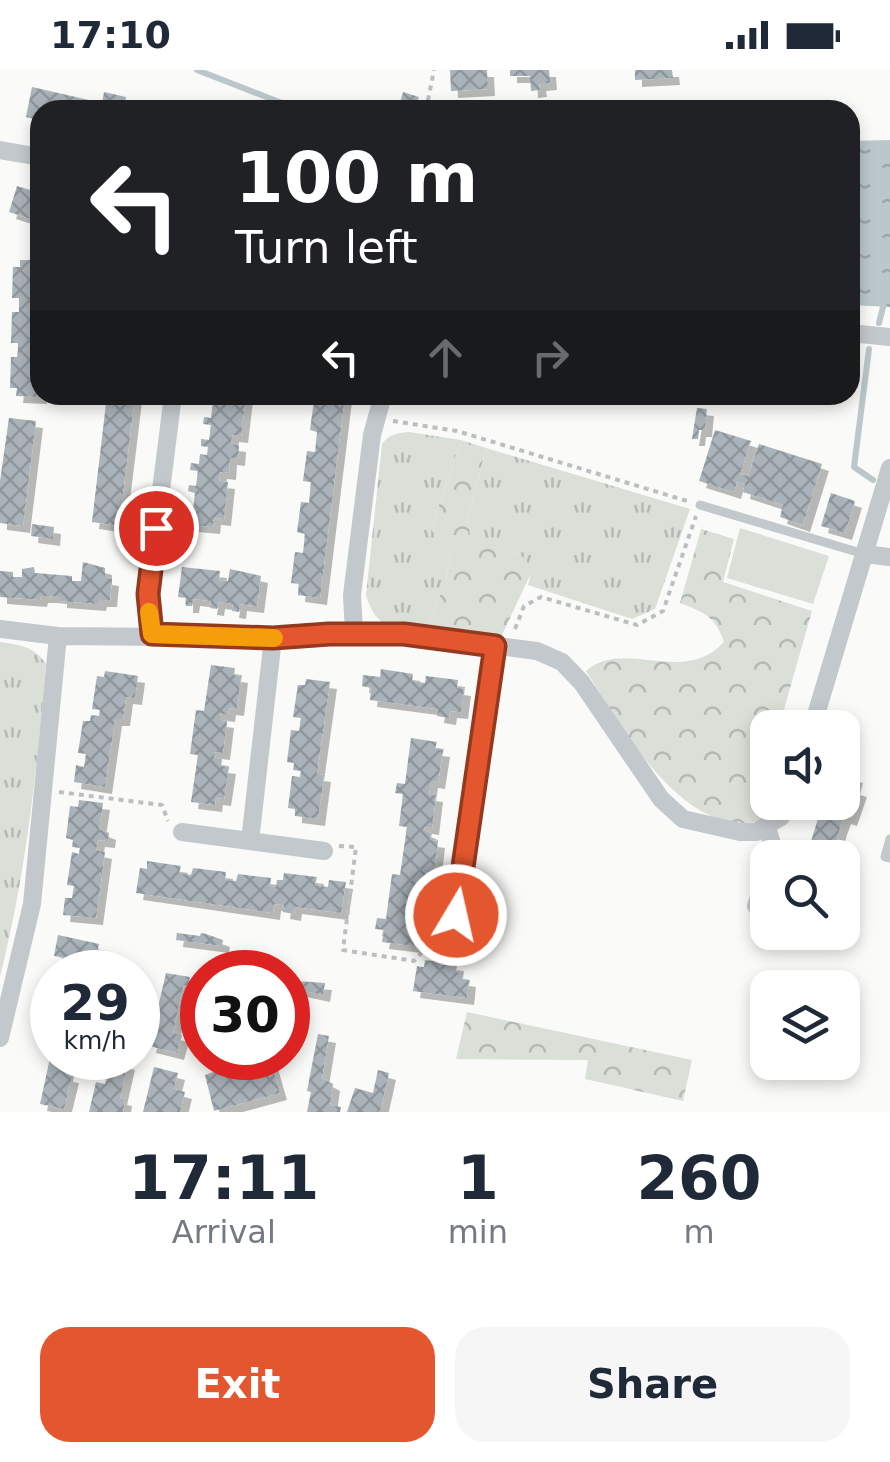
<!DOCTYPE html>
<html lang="en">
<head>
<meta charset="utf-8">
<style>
  :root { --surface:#fff; --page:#f6f6f7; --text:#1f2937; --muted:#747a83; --accent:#e4572e }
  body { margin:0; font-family:"DejaVu Sans",sans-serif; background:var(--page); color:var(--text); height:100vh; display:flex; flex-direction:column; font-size:38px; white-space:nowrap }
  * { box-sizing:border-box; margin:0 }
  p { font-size:32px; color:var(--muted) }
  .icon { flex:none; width:55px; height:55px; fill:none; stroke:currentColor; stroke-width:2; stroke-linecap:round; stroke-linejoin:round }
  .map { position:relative; height:1042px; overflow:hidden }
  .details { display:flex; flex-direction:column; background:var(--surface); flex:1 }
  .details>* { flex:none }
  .banner { position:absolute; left:30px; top:30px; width:830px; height:305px; border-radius:30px; box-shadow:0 5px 15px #0003; background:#202124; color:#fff; overflow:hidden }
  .tools { position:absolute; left:750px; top:640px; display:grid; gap:20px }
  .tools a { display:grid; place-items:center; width:110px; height:110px; border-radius:20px; background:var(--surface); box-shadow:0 5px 15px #0003; font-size:50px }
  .speed { position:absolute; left:30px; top:880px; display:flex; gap:20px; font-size:50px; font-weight:700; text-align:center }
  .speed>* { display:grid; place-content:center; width:130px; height:130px; border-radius:50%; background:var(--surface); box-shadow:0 5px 15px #0003; line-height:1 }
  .speed small { font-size:25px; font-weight:400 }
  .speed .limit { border:15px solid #d22; background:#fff; color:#111 }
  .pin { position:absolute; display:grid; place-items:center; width:85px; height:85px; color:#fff; margin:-42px; border:5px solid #fff; border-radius:50%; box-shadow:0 2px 10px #0007 }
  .me { position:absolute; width:110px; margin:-55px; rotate:9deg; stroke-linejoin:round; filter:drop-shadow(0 0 8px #0008) }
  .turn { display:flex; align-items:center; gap:35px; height:210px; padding:0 40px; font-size:45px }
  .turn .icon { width:130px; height:130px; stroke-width:2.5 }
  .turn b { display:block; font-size:70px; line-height:85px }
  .lanes { display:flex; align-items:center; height:95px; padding:0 40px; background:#0003; justify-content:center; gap:50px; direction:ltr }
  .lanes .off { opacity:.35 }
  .eta { display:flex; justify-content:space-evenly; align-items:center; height:170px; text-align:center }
  .eta b { font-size:60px; font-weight:700; line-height:70px }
  .action { display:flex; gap:20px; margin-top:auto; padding:20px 40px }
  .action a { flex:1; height:115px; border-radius:30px; background:var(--accent); color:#fff; font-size:40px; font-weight:700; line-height:115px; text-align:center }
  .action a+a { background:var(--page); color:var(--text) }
  .status { display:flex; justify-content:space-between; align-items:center; height:70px; padding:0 50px; background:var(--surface); direction:ltr }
  .status svg { height:28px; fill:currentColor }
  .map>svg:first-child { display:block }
  .grass { fill:url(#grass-tufts) }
  .forest { fill:url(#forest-crowns) }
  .green { fill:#dadfd7 }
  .water { fill:url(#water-ripples) }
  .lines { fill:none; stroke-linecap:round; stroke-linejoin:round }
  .stream { stroke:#bbc7cb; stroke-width:6 }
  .building { fill:url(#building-cross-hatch); filter:url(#shadow) }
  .path { stroke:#bbbfc2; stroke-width:4; stroke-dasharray:5 5; stroke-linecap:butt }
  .service { stroke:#c3c8cc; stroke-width:9 }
  .minor { stroke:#c3c8cc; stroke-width:18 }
  .route-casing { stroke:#94391e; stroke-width:25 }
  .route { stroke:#e4572e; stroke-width:18 }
  .slow { stroke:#f59e0b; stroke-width:18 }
</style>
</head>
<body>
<div class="status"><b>17:10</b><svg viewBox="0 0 49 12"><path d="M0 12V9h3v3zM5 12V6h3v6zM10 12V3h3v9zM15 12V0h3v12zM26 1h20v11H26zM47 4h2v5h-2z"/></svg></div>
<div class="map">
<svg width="890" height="1042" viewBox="0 0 890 1042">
  <defs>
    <pattern id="grass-tufts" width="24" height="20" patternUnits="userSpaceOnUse" patternTransform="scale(2.5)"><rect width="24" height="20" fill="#dadfd7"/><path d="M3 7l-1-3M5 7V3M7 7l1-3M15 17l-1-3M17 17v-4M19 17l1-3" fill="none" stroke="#b4b9b4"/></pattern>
    <pattern id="forest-crowns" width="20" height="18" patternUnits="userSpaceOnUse" patternTransform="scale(2.5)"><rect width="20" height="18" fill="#dadfd7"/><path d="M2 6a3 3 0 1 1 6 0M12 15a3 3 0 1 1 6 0" fill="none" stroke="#b4b9b4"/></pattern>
    <pattern id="water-ripples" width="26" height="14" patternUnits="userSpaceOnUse" patternTransform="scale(2.5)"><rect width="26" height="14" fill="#bbc7cb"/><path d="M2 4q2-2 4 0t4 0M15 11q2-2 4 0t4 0" fill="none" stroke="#9ca6aa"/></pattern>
    <pattern id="building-cross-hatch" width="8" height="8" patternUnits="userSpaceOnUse" patternTransform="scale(2.5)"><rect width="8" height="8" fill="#aab3b9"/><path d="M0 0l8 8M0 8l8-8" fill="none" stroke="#8e969c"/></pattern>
    <filter id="shadow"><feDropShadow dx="7" dy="7" stdDeviation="0" flood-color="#0004"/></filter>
  </defs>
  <rect width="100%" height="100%" fill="#fafaf8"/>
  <path class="grass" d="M409 362 461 370 431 459 451 486 446 510 428 556C395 558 377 562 366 525L382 374C389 364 398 363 409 362Z
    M486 378 690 439 655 539 632 549 528 515 532 499 520 484 471 473 468 448Z
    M0 572C20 575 34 576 46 594 37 700 26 804 0 907Z"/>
  <path class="forest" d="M461 370 486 378 468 448 471 472 520 484 533 499 501 567 428 556 446 510 451 486 431 459Z
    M701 459 734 469 723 512 812 541 781 650 800 657 768 658V732L777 733C772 746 762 752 748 753 675 757 620 653 586 601 625 567 682 617 724 572 716 547 704 542 680 533Z
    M467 942 692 990 683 1031 585 1009 588 990 456 989Z"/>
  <path class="green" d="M740 458 829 486 813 534 727 508Z"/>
  <path class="water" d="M890 70V237L850 235V71Z"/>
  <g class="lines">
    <path class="stream" d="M197 0 300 40
      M879 253 885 229
      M869 279 854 397 873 410"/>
  </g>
  <path class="building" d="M450 0H487L488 19 451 21Z
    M510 0H549L550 13 539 14 540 20 531 21 530 6H510Z
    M635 0H672L673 8 635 10Z
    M32 17 102 33 104 22 126 27 124 40H40L39 58 32 56 34 49 26 47Z
    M403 22 419 27 415 40H398Z
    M17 116 40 123V152L9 142Z
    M20 190H40V327L16 326 17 318H10L11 287H17L18 280V273H11L12 242H19V228H12L13 197H20Z
    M107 325H135L119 456 92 452Z
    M206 325H246L241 366 232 365 231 374 239 375 238 389 230 388 229 403 220 402 219 411 228 412 224 449 214 448 213 457 191 455 192 447 185 446 186 439 193 440 195 423 188 421 189 415 196 416 198 401 190 400 191 393 199 394 200 384 207 385 208 377 201 376V369L209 370 211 355 203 354 204 347 211 348 213 330H206Z
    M311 325H345L320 528 298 525 299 514 291 513 295 482 303 483 305 464 297 462 301 432 309 433 311 412 303 411 307 381 315 382 317 362 310 360 314 330H311Z
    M697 338 707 339 705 360H699L698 369H692Z
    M9 348 36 351 23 456 0 453V411Z
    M715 360 751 371 740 404 748 406 759 374 822 394 803 455 780 447 783 435 743 422 745 414 737 412 734 422 699 411Z
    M831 423 855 431 845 463 821 456Z
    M32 454 54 457 53 469 31 466Z
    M83 492 105 498V508L112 509 110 530H100L99 534 60 531V527L50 526H41L40 530 0 527V501L13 502V507H22V499L34 497 35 503 72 506V511H81Z
    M182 497 220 501 219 510 228 511 230 499 261 506 257 536 240 534 239 542 232 541 233 534 218 532 217 539 210 538 211 531 193 529 192 536H186V528L178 527Z
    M211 595 235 598 234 605 241 606 237 639 229 638 228 645 220 644V650L227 651 223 683 215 682 214 688 222 689 221 696 229 697 224 729 216 728 215 735 191 732 198 685 190 684 196 640 204 641Z
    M381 599 413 604 412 611 418 612 425 613 426 606 458 610 457 618 464 619 461 642 450 641 449 648 437 646 438 639 370 630 371 618 362 616 363 605 380 607Z
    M105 601 138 606 135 628 126 627 123 649H115L105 717 74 712 76 695 84 697 86 684 78 683 83 651H90L91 645 99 646 100 640 92 639 97 606 104 607Z
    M306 609 330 612 317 704 324 705 318 749 295 746V739L288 738 292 706 300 707 301 701 293 700 294 693 287 692 291 660 299 661 301 648 293 647 298 615H305Z
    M411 668 437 672 435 679 443 680 438 712 431 711 429 724 436 725 432 758 425 757 424 760 431 763 430 770 438 771 436 788 433 804 426 802 425 809 417 808 416 814 424 815 419 847 412 846 410 859 416 860 414 876 382 872 384 860 375 859 377 848 386 849 392 804 400 805 407 757 399 756 403 724 395 723 397 713 405 714Z
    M842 702 856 706 853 718 860 720 850 749 844 747 840 758 837 769 843 771 838 788H806L823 732H842Z
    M79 730 103 733 99 759 109 763 108 771 98 770 96 780 105 782 96 848 63 845 65 828H72L74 816 67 815 72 782 79 784 80 778 72 777 73 770 66 768 70 736 78 737Z
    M147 791 181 796 179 803 191 805 193 798 226 802 225 810 236 811 238 804 271 808 270 816 276 817 277 810H283L284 803 317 807 315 815 328 817 329 810 346 812 341 843 295 837 294 844 283 842 284 835 274 834 273 843 136 823 140 798 147 799Z
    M177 863 200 866 201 863 206 864 223 870 222 876 176 870Z
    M58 865 99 874 97 883 92 882 91 902H63L65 888 54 886Z
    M425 890 457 894 456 902 463 903 462 909 469 910 467 928 413 921 417 896 424 897Z
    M166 903 190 907 188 916 183 915 173 963 182 965 177 983 149 976Z
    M297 911 325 913 323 925 295 919Z
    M318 964 329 966 322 1008 333 1014 330 1035 341 1037 340 1042H307L311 1022 307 1021Z
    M50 988H69L66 1005 72 1006 64 1039 40 1034Z
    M114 990 128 993 120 1028 125 1029 123 1042H89L96 1012 105 1014 109 998 105 991Z
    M271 992 280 1023 214 1041 205 1005 221 999 224 1007Z
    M154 997 178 1003 174 1019 185 1022 180 1042H143Z
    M378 1000 389 1003 381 1039 378 1042H347L355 1018 373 1023Z"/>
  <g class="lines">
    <path class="path" d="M426 40 434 0
      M393 351 457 361 687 431
      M515 559 524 536 541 527 637 555 663 541 696 446
      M59 722 162 735 168 751
      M339 776 356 777 343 880 414 891 453 848"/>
    <path class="service" d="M700 435 864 484
      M890 769 885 787 890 788"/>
    <path class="minor" d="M0 80 40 87
      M850 263 890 267
      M864 484 890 487
      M0 559 58 566 273 568 354 563 404 564 537 581 562 592 582 613 661 729 683 749 740 762H756L781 747 788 732
      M354 563 352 525 372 365 383 325
      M152 565 148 524 173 325
      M812 658 890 398
      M767 757 773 777 771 788
      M182 762 324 781
      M250 771 273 568
      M475 833 459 830 495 576
      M756 836 768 801
      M0 968 32 834 58 566"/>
  </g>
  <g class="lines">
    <defs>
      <path id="route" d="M156 458 148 524 152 564 273 568 329 564H404L495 576 456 845"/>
    </defs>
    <use href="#route" class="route-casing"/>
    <use href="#route" class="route"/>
    <path class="slow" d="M149 542 152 564 274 568"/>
  </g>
</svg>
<div class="tools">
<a><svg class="icon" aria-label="sound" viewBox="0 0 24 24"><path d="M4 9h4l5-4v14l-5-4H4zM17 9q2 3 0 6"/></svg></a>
<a><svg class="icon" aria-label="search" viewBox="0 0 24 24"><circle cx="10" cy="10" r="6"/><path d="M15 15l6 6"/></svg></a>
<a><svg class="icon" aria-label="layers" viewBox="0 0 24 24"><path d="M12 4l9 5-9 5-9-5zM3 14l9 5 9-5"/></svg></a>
</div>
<div class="speed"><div>29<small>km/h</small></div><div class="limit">30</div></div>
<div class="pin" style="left:156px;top:458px;background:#d93025"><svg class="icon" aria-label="arrive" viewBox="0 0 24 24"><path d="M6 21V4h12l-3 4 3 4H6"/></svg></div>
<svg class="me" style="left:456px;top:845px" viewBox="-20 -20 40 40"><circle r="17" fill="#e4572e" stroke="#fff" stroke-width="3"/><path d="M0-11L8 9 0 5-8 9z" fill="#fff"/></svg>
<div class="banner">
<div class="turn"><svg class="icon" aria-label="left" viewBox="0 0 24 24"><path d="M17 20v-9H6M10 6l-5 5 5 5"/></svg><div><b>100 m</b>Turn left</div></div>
<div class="lanes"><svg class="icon" aria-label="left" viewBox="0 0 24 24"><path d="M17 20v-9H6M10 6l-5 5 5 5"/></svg><svg class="icon off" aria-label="ahead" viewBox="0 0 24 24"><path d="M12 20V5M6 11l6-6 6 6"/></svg><svg class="icon off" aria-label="right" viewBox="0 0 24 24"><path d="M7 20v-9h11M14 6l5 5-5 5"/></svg></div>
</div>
</div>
<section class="details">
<div class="eta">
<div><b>17:11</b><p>Arrival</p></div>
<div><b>1</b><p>min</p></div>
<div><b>260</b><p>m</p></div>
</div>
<div class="action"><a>Exit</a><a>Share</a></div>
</section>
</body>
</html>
